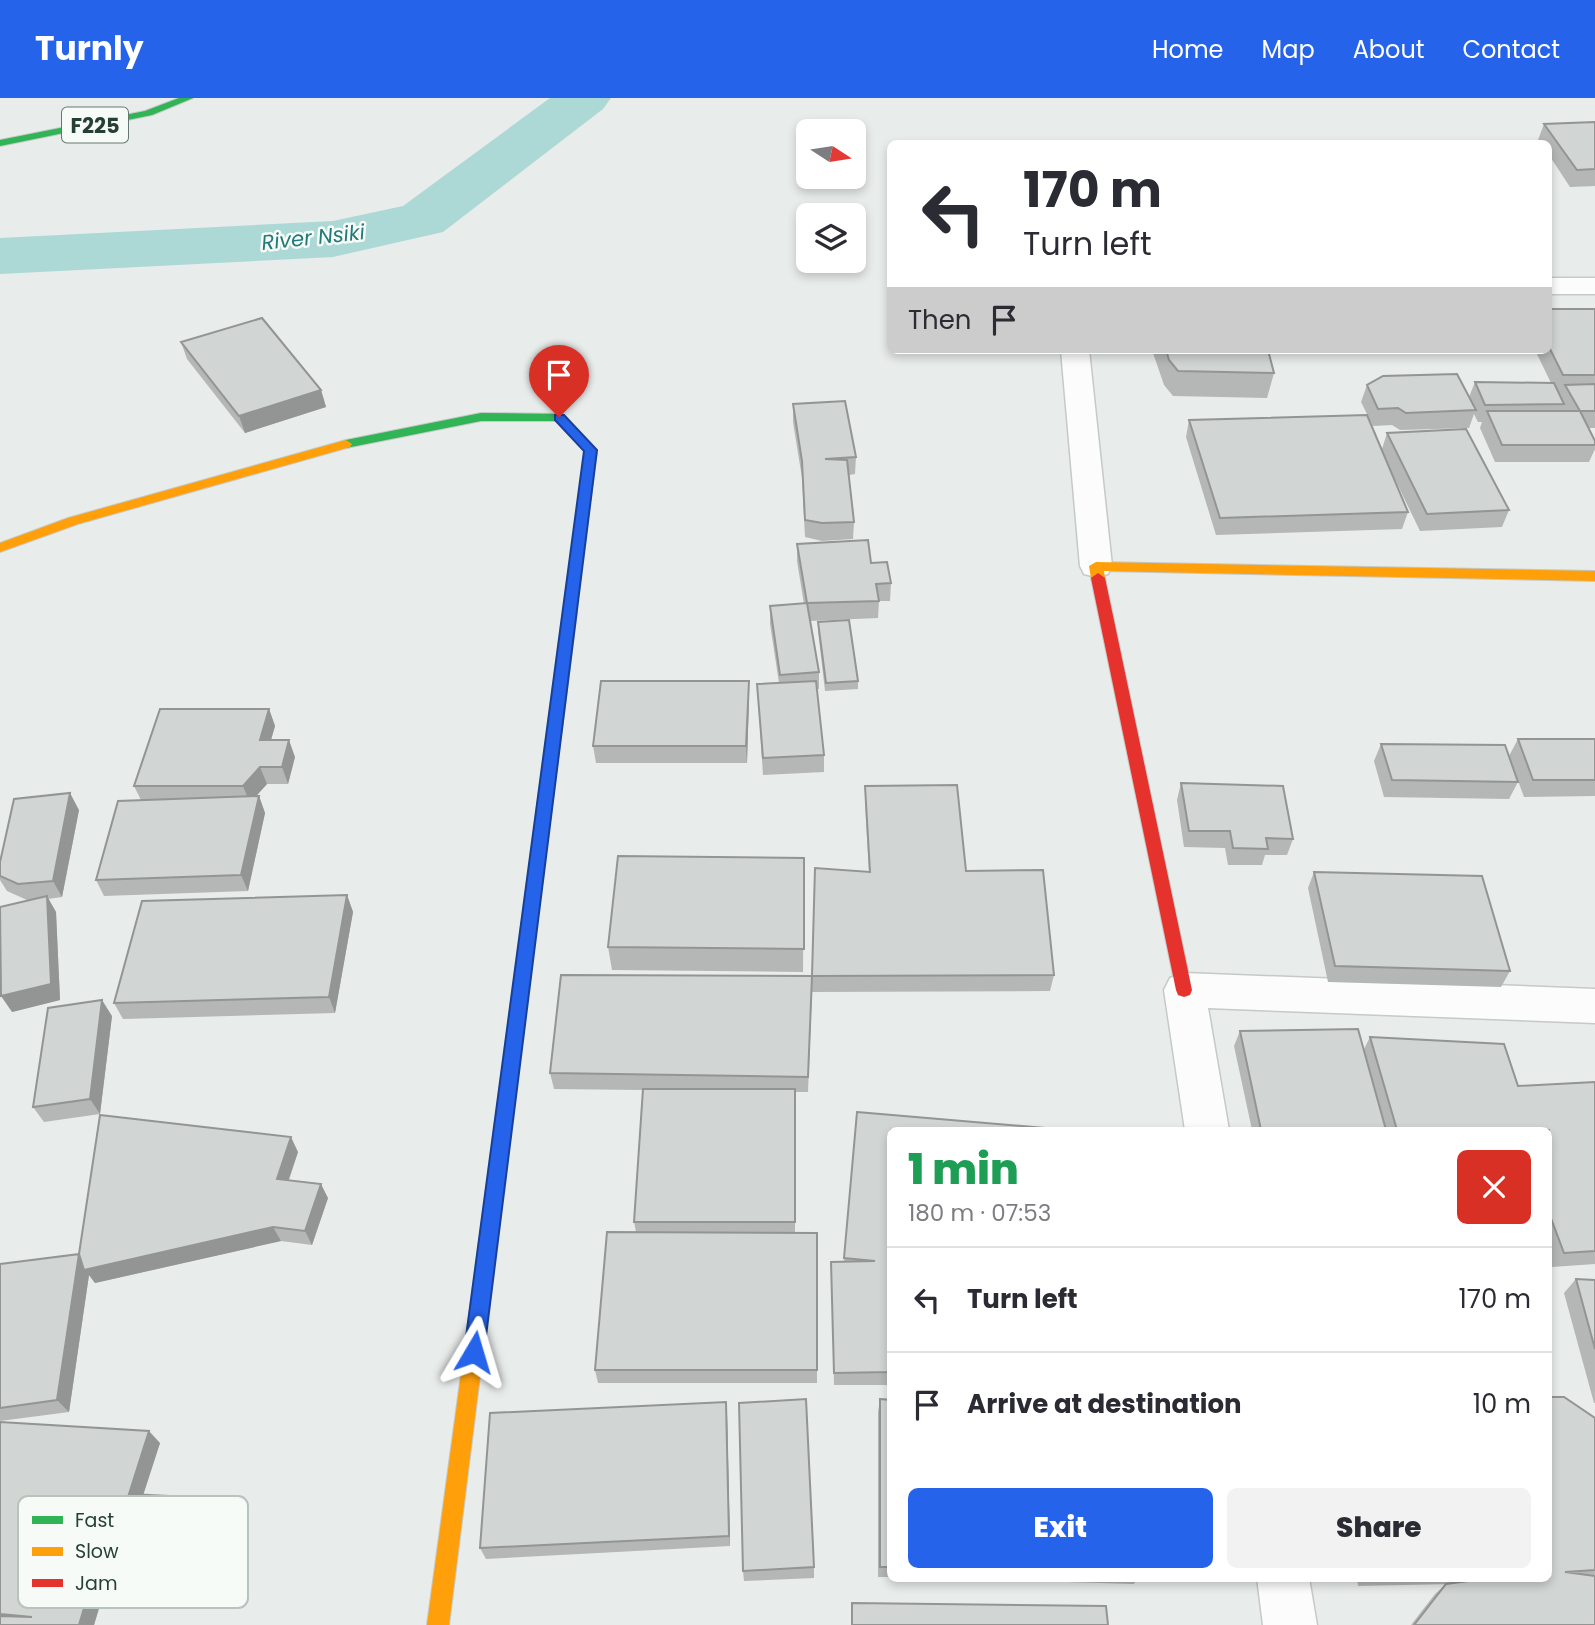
<!DOCTYPE html>
<html lang="en">
<head>
<meta charset="utf-8">
<style>
  :root { --surface:#fff; --page:#f2f2f3; --text:#2b2b33; --muted:#7c7c81; --line:#e1e1e2; --accent:#2563eb }
  body { margin:0; font-family:Poppins,sans-serif; background:var(--page); color:var(--text); height:100vh; display:flex; flex-direction:column; font-size:26px; white-space:nowrap }
  * { box-sizing:border-box; margin:0 }
  p { font-size:23px; color:var(--muted) }
  .icon { flex:none; width:38px; height:38px; fill:none; stroke:currentColor; stroke-width:2; stroke-linecap:round; stroke-linejoin:round }
  .map { position:relative; flex:1; overflow:hidden }
  .drawer { position:absolute; left:887px; top:1029px; width:665px; height:455px; display:flex; flex-direction:column; background:var(--surface); border-radius:10px; box-shadow:0 4px 10px #0003 }
  .drawer>* { flex:none }
  .banner { position:absolute; left:887px; top:42px; width:665px; height:214px; border-radius:10px; box-shadow:0 4px 10px #0003; background:#fff; color:var(--text); overflow:hidden }
  .needle { width:46px; rotate:102deg }
  .fabs { position:absolute; left:796px; top:21px; display:grid; gap:14px }
  .fabs a { display:grid; place-items:center; width:70px; height:70px; border-radius:10px; background:var(--surface); box-shadow:0 4px 10px #0003; font-size:35px }
  .pin { position:absolute; display:grid; place-items:center; width:60px; height:60px; color:#fff; margin:-72px -30px; border-radius:50% 50% 50% 0; rotate:-45deg; box-shadow:0 0 7px #0007 }
  .pin .icon { rotate:45deg }
  .me { position:absolute; width:77px; margin:-38px; rotate:7deg; stroke-linejoin:round; filter:drop-shadow(0 0 5px #0008) }
  .turn { display:flex; align-items:center; gap:24px; height:147px; padding:0 21px; font-size:32px }
  .turn .icon { width:91px; height:91px; stroke-width:2.5 }
  .turn b { display:block; font-size:49px; line-height:60px }
  .then { display:flex; align-items:center; height:66px; padding:0 21px; background:#0003; gap:14px; font-size:26px }
  .round { display:grid; place-items:center; flex:none; width:74px; height:74px; border-radius:10px; background:var(--page) }
  .overview { display:flex; align-items:center; justify-content:space-between; height:119px; padding:0 21px }
  h1 { font-size:42px; font-weight:800; line-height:52px; color:#1e9e55 }
  .primary-button { display:flex; gap:14px; margin-top:auto; padding:14px 21px }
  .primary-button a { flex:1; height:80px; border-radius:10px; background:var(--accent); color:#fff; font-size:28px; font-weight:800; line-height:80px; text-align:center }
  .primary-button a+a { background:var(--page); color:var(--text) }
  ul { padding:0; list-style:none }
  li { display:flex; align-items:center; gap:21px; height:105px; padding:0 21px; border-top:2px solid var(--line) }
  li div { flex:1 }
  li b { display:block; font-size:26px }
  li em { font-style:normal }
  header { display:flex; align-items:center; gap:42px; box-sizing:border-box; height:98px; padding:0 35px; background:var(--accent); color:#fff }
  header strong { font-size:33px }
  nav { display:flex; gap:38px; margin-inline-start:auto; font-size:24px }
  .map>svg:first-child { display:block }
  .lines { fill:none; stroke-linecap:round; stroke-linejoin:round }
  .river { fill:#acd8d6; fill-rule:evenodd }
  .street-casing { stroke:#c5c9c7; stroke-width:3 }
  .fast-casing { stroke:#c4cac7; stroke-width:2 }
  .slow-casing { stroke:#c4cac7; stroke-width:2 }
  .jam-casing { stroke:#c4cac7; stroke-width:2 }
  .street { fill:#fcfcfc; fill-rule:evenodd }
  .fast { fill:#30b455; fill-rule:evenodd }
  .slow { fill:#ff9f0a; fill-rule:evenodd }
  .jam { fill:#e5322d; fill-rule:evenodd }
  .wall { fill:#b4b7b5 }
  .shaded-wall { fill:#929594 }
  .building { fill:#d1d5d3; stroke:#929594; stroke-width:2 }
  .route { fill:#2563eb; stroke:#184099; stroke-width:2 }
  .labels { text-anchor:middle; dominant-baseline:central; stroke-width:5; stroke-linejoin:round; paint-order:stroke }
  .shield { fill:#f7fbf8; stroke:#65786f; stroke-width:2 }
  .shield-label { font-size:21px; font-weight:bold; fill:#264034 }
  .far-water-label { font-size:21px; font-style:italic; fill:#227a78; stroke:#f7fbf8 }
  .key { fill:#f7fbf8; stroke:#b8c3bd; stroke-width:2 }
  .key-label { font-size:19px; fill:#264034 }
</style>
</head>
<body>
<header>
<strong>Turnly</strong>
<nav><a>Home</a><a>Map</a><a>About</a><a>Contact</a></nav>
</header>
<div class="map">
<svg width="1595" height="1527" viewBox="0 0 1595 1527">
  <rect width="100%" height="100%" fill="#e8ecea"/>
  <g class="lines">
    <path class="river" d="M550 0H611L603 11 443 134 333 159 0 176V140L333 123 403 108Z"/>
    <defs>
      <path id="street" d="M1549 180H1595V196H1549Z
        M1061 252H1089L1112 468 1108 476 1096 479 1084 476 1080 468Z
        M1184 875 1595 891V925L1208 910 1229 1032H1185L1164 892 1170 880Z
        M1257 1480H1309L1317 1527H1263Z"/>
      <path id="fast" d="M179 0H193L152 17 0 48V42L145 13Z
        M481 315 563 316 597 352 575 516H565L563 513 585 353 556 323H481L346 350 340 346 346 342Z
        M519 897 525 899 527 904 494 1166 492 1172 485 1175 478 1172 476 1166 511 904 513 899Z"/>
      <path id="slow" d="M346 342 352 346 350 349 78 426 0 454V445L68 420Z
        M1096 464 1595 473V483L1104 473 1105 480 1098 485 1091 480 1089 468Z
        M570 508 577 513 527 904 525 909 519 911 513 909 511 904 563 513Z
        M485 1157 492 1160 494 1166 449 1527H427L476 1166 478 1160Z"/>
      <path id="jam" d="M1098 475 1105 480 1192 892 1190 897 1184 899 1178 897 1176 892 1091 480Z"/>
    </defs>
    <use href="#street" class="street-casing"/>
    <use href="#fast" class="fast-casing"/>
    <use href="#slow" class="slow-casing"/>
    <use href="#jam" class="jam-casing"/>
    <use href="#street" class="street"/>
    <use href="#fast" class="fast"/>
    <use href="#slow" class="slow"/>
    <use href="#jam" class="jam"/>
  </g>
  <path class="wall" d="M1595 24V88L1570 89 1549 57V46H1541L1538 42 1544 26Z
    M1549 211H1595V330H1589L1595 343V351L1589 364H1495L1480 330 1482 324H1478L1474 316 1469 330 1400 332 1392 327 1373 328 1361 304 1367 287 1469 299 1475 284 1551 285 1535 252H1549Z
    M181 244 321 292 326 309 245 335 187 261Z
    M1152 252H1268L1274 275 1267 300 1173 298 1164 287Z
    M793 306 856 359 855 376 849 377 854 424 853 441 822 443 805 439 802 380 793 324Z
    M1189 322 1382 351 1387 335 1509 412 1502 429 1420 433 1388 367 1408 414 1402 431 1216 437 1186 339Z
    M797 446 871 465 891 485 890 503H879L878 520 810 523 819 574V591H817L824 657V674L763 677 757 586 779 585 770 526V508L804 506 797 463Z
    M818 524 858 583V591L825 593 818 533Z
    M749 600 747 665H596L593 648Z
    M269 611 275 628 271 642 295 659 288 686H267L256 698H259L265 715 248 793 104 798 96 782 141 702 134 688Z
    M1518 641H1595V698L1524 699 1509 658Z
    M1381 646 1518 684 1509 701 1384 699 1374 663Z
    M1181 685 1293 741 1287 757H1265L1262 767H1228L1225 750 1184 749 1177 702Z
    M865 688 966 773 1054 877 1050 893 812 894 808 994H795V1135H817V1285H598L595 1272 636 1134 634 1124 643 992 554 991 550 975 812 878 869 774 865 705Z
    M79 712 62 799 48 801 56 814 60 902 12 914 27 802 7 793 0 782V764Z
    M804 760 803 874 612 872 608 849Z
    M1314 774 1510 873 1501 889 1328 884 1308 790Z
    M347 797 353 814 335 915 123 921 114 905Z
    M112 918 100 1016 44 1024 33 1009Z
    M1240 933 1364 951 1370 939 1518 988 1595 984V1166L1552 1169 1549 1159V1032H1252L1234 948Z
    M857 1014 891 1032V1177H889L891 1211V1287H834L831 1164H844Z
    M298 1054 289 1082 328 1100 312 1147 281 1143 95 1185 89 1177 69 1314 0 1323V1166L79 1156Z
    M1576 1181 1595 1182V1305H1594L1564 1195Z
    M880 1301 891 1302V1479H878V1314Z
    M727 1316 730 1448 486 1461 480 1450Z
    M1595 1320V1527H1411L1435 1496 1446 1486H1452L1358 1488 1357 1480H1549Z
    M0 1324 160 1345 143 1396 178 1409 157 1483 108 1480 94 1527H0Z
    M814 1469V1480L744 1483 743 1473Z
    M932 1480H1137L1134 1486Z"/>
  <path class="shaded-wall" d="M321 292 326 309 245 335 239 318Z
    M749 583V600L747 665 746 648Z
    M269 611 275 628 266 659 260 642Z
    M289 642 295 659 288 686 282 669Z
    M260 669 267 686 250 705 243 688Z
    M70 695 79 712 62 799 53 783Z
    M259 698 265 715 248 793 241 777Z
    M347 797 353 814 335 915 329 899Z
    M47 798 56 814 60 902 12 914 1 898Z
    M102 902 112 918 100 1016 90 1001Z
    M291 1039 298 1054 284 1095 277 1081Z
    M321 1086 328 1100 312 1147 305 1133Z
    M273 1129 281 1143 95 1185 89 1177 69 1314 57 1302 79 1156Z
    M726 1304 727 1316 730 1448 729 1438Z
    M149 1333 160 1345 140 1407 129 1396Z
    M168 1398 178 1409 157 1483 146 1472Z
    M96 1469 108 1480 94 1527H79Z"/>
  <path class="building" d="M1595 24V71L1577 72 1544 26Z
    M1549 211H1595V277H1563L1549 249Z
    M262 220 321 292 239 318 181 244Z
    M1166 252H1268L1274 275 1178 273 1169 262Z
    M1457 276 1476 312 1406 315 1398 310 1378 311 1367 287 1383 278Z
    M1475 284 1554 285 1564 306 1485 307Z
    M1595 286V313H1580L1595 343V347H1502L1487 313H1580L1565 287Z
    M845 303 856 359 825 361 847 362 854 424 822 425 805 422 802 363 793 306Z
    M1367 317 1408 414 1220 420 1189 322Z
    M1466 331 1509 412 1427 416 1387 335Z
    M868 442 871 465 887 464 891 485 876 486 879 503 807 505 797 446Z
    M807 505 819 574 780 577 770 508Z
    M849 522 858 583 826 585 818 524Z
    M601 583H749L746 648H593Z
    M816 583 824 657 763 660 757 586Z
    M160 611H269L260 642H289L282 669H260L243 688H134Z
    M1518 641H1595V682H1533Z
    M1381 646 1505 647 1518 684 1392 682Z
    M1181 685 1283 688 1293 741 1266 740 1268 751 1233 750 1230 733H1189Z
    M957 687 966 773 1043 772 1054 877 812 878 815 770 870 774 865 688Z
    M70 695 53 783 18 786 0 778V764L14 701Z
    M259 698 241 777 96 782 118 703Z
    M618 758 804 760V851L608 849Z
    M1314 774 1482 778 1510 873 1335 868Z
    M347 797 329 899 114 905 142 803Z
    M47 798 51 886 1 898 0 809Z
    M561 877 812 878 808 979 550 975Z
    M102 902 90 1001 33 1009 48 910Z
    M1358 931 1386 1032H1261L1240 933Z
    M1370 939 1504 946 1518 988 1595 984V1153L1564 1155 1549 1115V1032H1397Z
    M643 991H795V1124H634Z
    M857 1014 1056 1031V1032H891V1163H888L891 1211V1274L834 1275 831 1164 875 1163 844 1160Z
    M100 1017 291 1039 277 1081 321 1086 305 1133 273 1129 84 1172 79 1156 57 1302 0 1310V1166L79 1156Z
    M607 1134 817 1135V1272H595Z
    M1576 1181 1595 1182V1251Z
    M1549 1299H1564L1595 1320V1472L1565 1474 1595 1478V1527H1414L1446 1486 1491 1480H1549Z
    M806 1301 814 1469 743 1473 739 1305Z
    M880 1301 891 1302V1469H880Z
    M726 1304 729 1438 480 1450 490 1315Z
    M0 1324 149 1333 129 1396 168 1398 146 1472 96 1469 79 1527H0V1518L32 1519 0 1516Z
    M852 1505 1106 1508 1108 1527H852Z"/>
  <path class="route" d="M555 317H564L597 352 484 1254 481 1260 474 1263 467 1260 464 1254 584 353 555 322Z"/>
  <g class="labels">
    <rect class="shield" x="62" y="9.5" width="66" height="35" rx="5"/>
    <g class="shield-label">
      <text x="95" y="27">F225</text>
    </g>
    <g class="far-water-label">
      <text transform="translate(313 139) rotate(-6)">River Nsiki</text>
    </g>
  </g>
  <rect x="18" y="1398" width="230" height="112" rx="10" class="key"/>
  <rect x="32" y="1418" width="31" height="8" fill="#30b455"/>
  <rect x="32" y="1449" width="31" height="9" fill="#ff9f0a"/>
  <rect x="32" y="1481" width="31" height="8" fill="#e5322d"/>
  <g class="key-label">
    <text x="75" y="1429">Fast</text>
    <text x="75" y="1460">Slow</text>
    <text x="75" y="1492">Jam</text>
  </g>
</svg>
<div class="fabs">
<a><svg class="needle" viewBox="-14 -14 28 28"><path d="M0-13l5 13h-10z" fill="#e53935"/><path d="M0 13l5-13h-10z" fill="#7c7c81"/></svg></a>
<a><svg class="icon" aria-label="layers" viewBox="0 0 24 24"><path d="M12 4l9 5-9 5-9-5zM3 14l9 5 9-5"/></svg></a>
</div>
<div class="pin" style="left:559px;top:319px;background:#d93025"><svg class="icon" aria-label="arrive" viewBox="0 0 24 24"><path d="M6 21V4h12l-3 4 3 4H6"/></svg></div>
<svg class="me" style="left:474px;top:1254px" viewBox="-20 -20 40 40"><path d="M0-17L14 15 0 8-14 15z" fill="#2563eb" stroke="#fff" stroke-width="4"/></svg>
<div class="banner">
<div class="turn"><svg class="icon" aria-label="left" viewBox="0 0 24 24"><path d="M17 20v-9H6M10 6l-5 5 5 5"/></svg><div><b>170 m</b>Turn left</div></div>
<div class="then">Then<svg class="icon" aria-label="arrive" viewBox="0 0 24 24"><path d="M6 21V4h12l-3 4 3 4H6"/></svg></div>
</div>
<section class="drawer">
<div class="overview"><div><h1>1 min</h1><p>180 m · 07:53</p></div><a class="round" style="background:#d93025;color:#fff"><svg class="icon" aria-label="close" viewBox="0 0 24 24"><path d="M6 6l12 12M18 6L6 18"/></svg></a></div>
<ul>
<li><svg class="icon" aria-label="left" viewBox="0 0 24 24"><path d="M17 20v-9H6M10 6l-5 5 5 5"/></svg><div><b>Turn left</b></div><em>170 m</em></li>
<li><svg class="icon" aria-label="arrive" viewBox="0 0 24 24"><path d="M6 21V4h12l-3 4 3 4H6"/></svg><div><b>Arrive at destination</b></div><em>10 m</em></li>
</ul>
<div class="primary-button"><a>Exit</a><a>Share</a></div>
</section>
</div>
</body>
</html>
